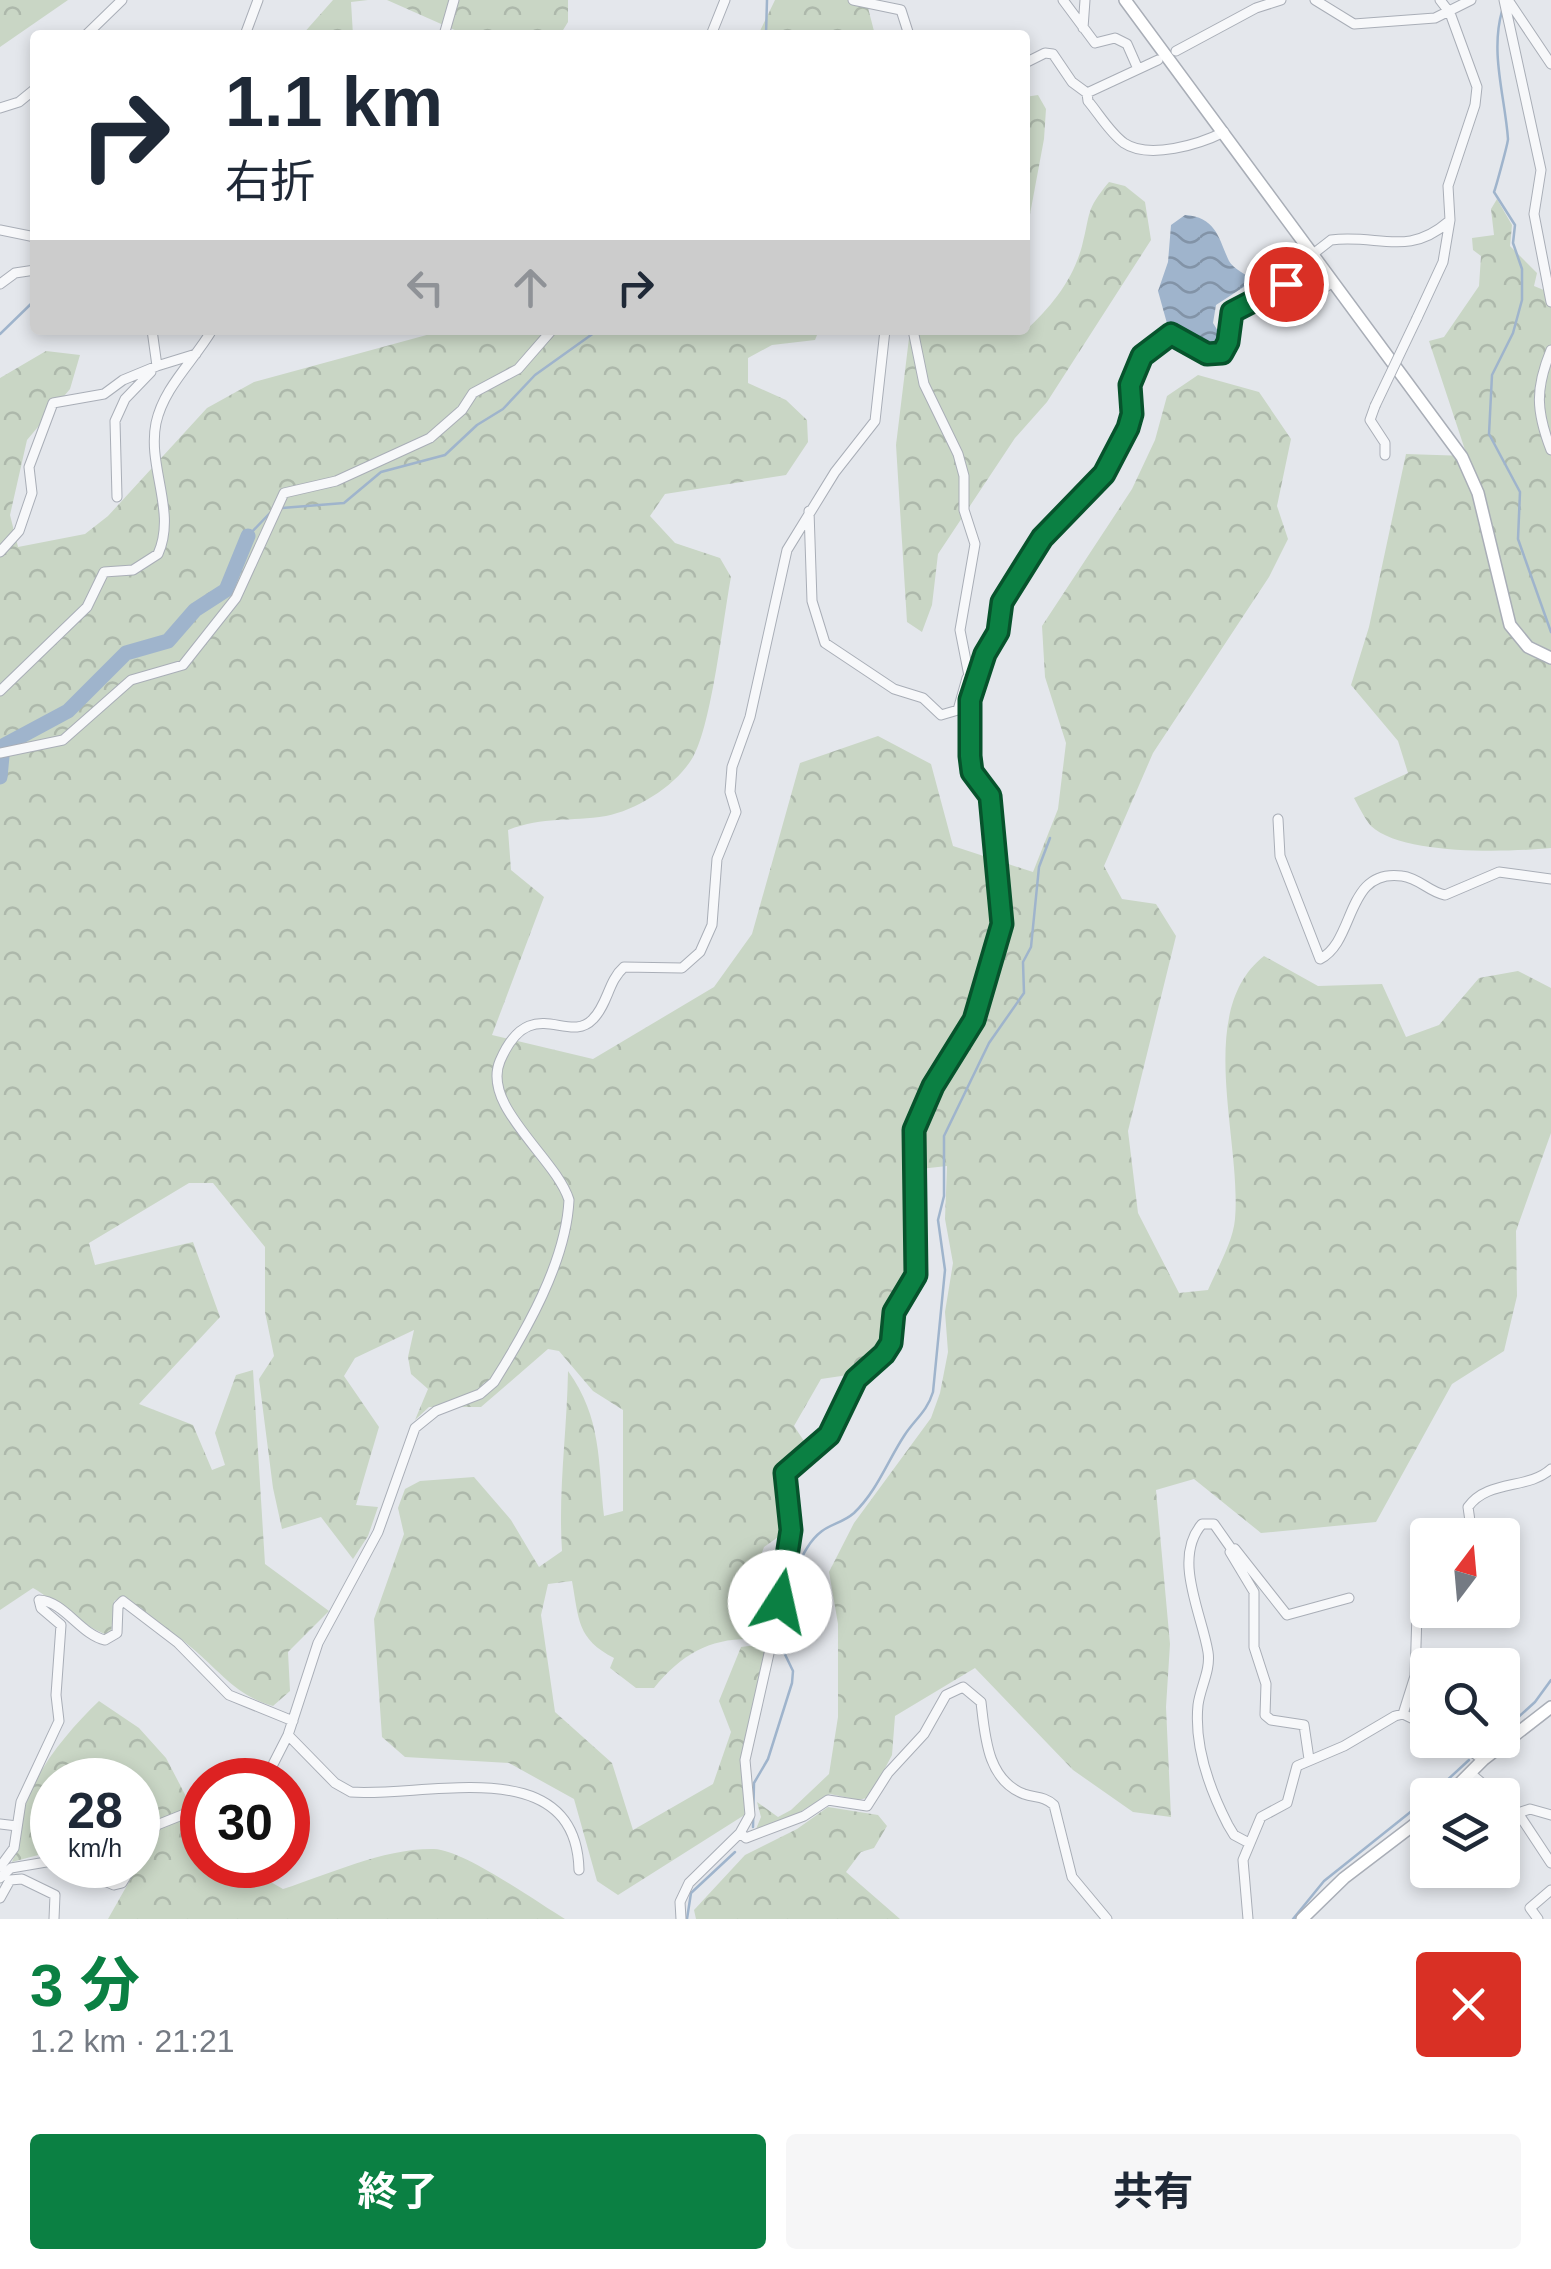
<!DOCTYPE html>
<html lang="ja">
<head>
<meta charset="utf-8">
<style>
  :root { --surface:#fff; --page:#f6f6f7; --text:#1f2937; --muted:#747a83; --accent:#0b8043 }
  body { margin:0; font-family:Arial,"Noto Sans JP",sans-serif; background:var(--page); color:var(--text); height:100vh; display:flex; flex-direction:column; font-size:38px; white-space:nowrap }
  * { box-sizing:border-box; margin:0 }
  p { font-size:32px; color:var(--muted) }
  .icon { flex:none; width:55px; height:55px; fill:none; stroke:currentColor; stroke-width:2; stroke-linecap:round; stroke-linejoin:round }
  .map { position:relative; height:1919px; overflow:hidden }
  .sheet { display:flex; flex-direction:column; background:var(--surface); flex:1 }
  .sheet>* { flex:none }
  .banner { position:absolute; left:30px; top:30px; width:1000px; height:305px; border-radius:10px; box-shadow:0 5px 15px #0003; background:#fff; color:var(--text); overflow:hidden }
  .needle { width:65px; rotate:16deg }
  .tools { position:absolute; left:1410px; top:1518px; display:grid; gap:20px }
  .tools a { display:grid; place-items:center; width:110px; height:110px; border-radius:10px; background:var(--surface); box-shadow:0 5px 15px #0003; font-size:50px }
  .speed { position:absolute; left:30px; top:1758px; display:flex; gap:20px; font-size:50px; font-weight:700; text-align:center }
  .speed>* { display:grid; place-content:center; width:130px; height:130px; border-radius:50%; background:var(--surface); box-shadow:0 5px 15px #0003; line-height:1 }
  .speed small { font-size:25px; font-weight:400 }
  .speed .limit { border:15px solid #d22; background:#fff; color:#111 }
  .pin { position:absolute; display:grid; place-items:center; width:85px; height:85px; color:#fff; margin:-42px; border:5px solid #fff; border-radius:50%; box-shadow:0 2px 10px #0007 }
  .me { position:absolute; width:110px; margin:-55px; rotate:10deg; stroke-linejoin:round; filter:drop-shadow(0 0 8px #0008) }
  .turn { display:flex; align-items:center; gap:35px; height:210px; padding:0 30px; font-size:45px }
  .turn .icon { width:130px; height:130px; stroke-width:2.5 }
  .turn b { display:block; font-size:70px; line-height:85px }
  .lanes { display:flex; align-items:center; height:95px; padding:0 30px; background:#0003; justify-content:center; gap:50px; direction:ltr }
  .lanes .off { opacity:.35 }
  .round { display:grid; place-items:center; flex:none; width:105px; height:105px; border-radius:10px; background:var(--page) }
  .overview { display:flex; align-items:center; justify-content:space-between; height:170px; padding:0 30px }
  h1 { font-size:60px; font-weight:700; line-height:75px; color:var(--accent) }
  .cta { display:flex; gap:20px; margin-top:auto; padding:20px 30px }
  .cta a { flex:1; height:115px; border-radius:10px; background:var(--accent); color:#fff; font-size:40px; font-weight:700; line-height:115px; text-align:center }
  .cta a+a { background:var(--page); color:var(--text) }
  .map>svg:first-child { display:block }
  .forest { fill:url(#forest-crowns) }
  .water { fill:url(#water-waves) }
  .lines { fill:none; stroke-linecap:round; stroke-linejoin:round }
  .stream { stroke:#9fb4cc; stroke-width:2.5 }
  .river { stroke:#9fb4cc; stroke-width:15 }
  .street-casing { stroke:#a9aeb7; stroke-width:11 }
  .secondary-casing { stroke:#a9aeb7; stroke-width:14 }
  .street { stroke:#f7f8fa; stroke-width:9 }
  .secondary { stroke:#fff; stroke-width:11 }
  .street-bridge-casing { stroke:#a9aeb7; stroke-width:11; stroke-linecap:butt }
  .street-bridge { stroke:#f7f8fa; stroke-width:9 }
  .route-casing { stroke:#07532c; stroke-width:25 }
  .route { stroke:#0b8043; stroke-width:18 }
</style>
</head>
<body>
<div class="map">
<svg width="1551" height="1919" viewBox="0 0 1551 1919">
  <defs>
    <pattern id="forest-crowns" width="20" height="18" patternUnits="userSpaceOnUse" patternTransform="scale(2.5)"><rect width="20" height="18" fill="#c9d6c5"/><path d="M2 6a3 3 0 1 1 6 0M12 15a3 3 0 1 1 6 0" fill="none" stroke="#adb8ab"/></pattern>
    <pattern id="water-waves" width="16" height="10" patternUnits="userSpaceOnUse" patternTransform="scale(2.5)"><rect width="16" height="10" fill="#9fb4cc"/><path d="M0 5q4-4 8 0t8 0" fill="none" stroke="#8293a7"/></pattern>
  </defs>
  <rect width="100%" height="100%" fill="#e4e7ec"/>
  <path class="forest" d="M0 0H68L0 47Z
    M333 0H368L351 2 353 35H302Z
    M387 0H568V22L560 35H466Z
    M775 0H866L875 35H758Z
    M1038 95 1046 109 1044 139 1025 241V97Z
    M1109 182 1125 186 1145 202 1151 240 1047 402 1015 438 938 554 932 605 922 632 907 622 896 445 910 330H1026C1051 307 1073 280 1082 246 1091 212 1085 211 1109 182Z
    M1497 199 1512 225 1510 246 1537 273 1534 286 1551 293V848C1510 852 1403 856 1371 826 1365 819 1359 807 1354 798L1408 773 1398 741 1351 685 1369 627 1406 454 1467 456 1429 341 1444 337 1479 286 1481 256 1473 250 1472 238 1494 235 1491 209Z
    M445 330H819L815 340 772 345 748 358V383L786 400 807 420 808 442 786 475 665 494 650 516 675 543 720 558 731 577C723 619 712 724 693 757 677 785 637 810 606 816 570 822 544 816 508 830L511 870 544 897 492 1035 593 1059 714 987 752 934 800 763 878 736 931 764 953 846 1033 872 1058 809 1066 743 1045 677 1042 626 1132 489 1155 440 1167 396 1198 375 1259 392 1291 439 1277 506 1288 539 1269 577 1153 753 1104 866 1122 899 1156 904 1176 936 1128 1131 1138 1213 1179 1293 1208 1290C1217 1269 1233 1242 1235 1219 1242 1140 1194 1011 1264 956L1318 986 1382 984 1406 1037 1439 1025 1479 978 1518 971 1551 988V1133L1516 1231 1517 1296 1504 1351 1452 1384 1376 1522 1261 1533 1194 1479 1156 1490 1170 1644 1166 1707 1171 1817 1133 1812 1073 1770 975 1668 895 1716 892 1755 870 1797 859 1800 830 1794 795 1815 756 1829 761 1817 757 1802 778 1817 791 1810 829 1774 838 1717V1624L829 1572 854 1523 931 1418 940 1393 948 1352 945 1312 953 1263 945 1219 947 1166 911 1170 908 1266 887 1306 884 1343 855 1374 821 1379 794 1426 806 1444C769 1473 780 1490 784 1533L764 1547 752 1580 773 1602 767 1640C717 1635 686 1649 654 1688H636L610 1668 614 1658C577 1639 579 1620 572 1581L548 1584 541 1615 555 1712 612 1763 633 1830 713 1784 731 1732 719 1701 741 1647 757 1645 766 1651 741 1758 746 1814 618 1895 597 1881 574 1799 509 1763 405 1757 382 1737 374 1619 404 1534 398 1508 405 1489 420 1481 474 1477 511 1520 539 1567 562 1551C558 1491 567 1432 568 1371 602 1418 598 1462 604 1516L623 1511V1410L593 1391 559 1351 548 1349 481 1407H429L415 1420 428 1389 411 1374 408 1357 414 1330 355 1358 344 1376 379 1427 356 1505 378 1507 368 1536 353 1559 321 1517 282 1529 273 1488 259 1379 274 1356 265 1312V1247L213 1183H189L89 1243 95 1265 193 1242 220 1317 139 1404 193 1425 212 1470 225 1465 215 1433 236 1375 253 1370 265 1564 329 1611 288 1652 290 1691 273 1706C235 1695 221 1672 192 1648 170 1629 144 1615 122 1597L114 1601 111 1635C94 1635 53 1599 33 1588L0 1610V378L46 351 80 355 70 389 27 440 10 515 18 547 85 534 108 516 207 408 254 382Z
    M99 1701 139 1728 166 1758 202 1827V1865H241L283 1889C330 1874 384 1848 434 1849 464 1850 537 1902 565 1919H108L156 1834 138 1824V1780H52V1809L42 1854 12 1862C21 1842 19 1826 25 1807 37 1767 70 1729 99 1701Z
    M828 1807 878 1815 887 1826 874 1848 861 1852 846 1872 900 1919H696L694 1910 745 1855 797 1829Z"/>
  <path class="water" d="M1185 215C1217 217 1219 240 1229 261 1233 269 1247 274 1253 281L1216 305 1213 323 1224 341 1215 350 1176 329 1156 337 1168 327 1158 291 1168 262 1171 225Z"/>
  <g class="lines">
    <path class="stream" d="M1502 11C1490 53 1505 97 1508 139 1508 143 1496 187 1494 192L1515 225 1513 243 1522 269V300L1513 333 1492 375 1489 434 1520 492 1518 539 1551 632
      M766 35 767 0
      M0 334 35 300
      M282 508 344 503 381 472 445 455 477 425 503 409 535 375 598 330
      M248 536 270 513
      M1502 1732 1535 1702 1551 1680
      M1483 1749 1493 1740
      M1431 1795 1469 1760
      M753 1827 754 1783 768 1759 792 1683 793 1671 779 1642C800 1609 789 1575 807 1548 823 1522 838 1527 854 1513 877 1491 887 1462 904 1436 914 1420 927 1412 933 1392L945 1270 938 1220 944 1196V1136L989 1043 1024 993 1023 962 1031 947 1039 867 1050 838
      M687 1919 691 1893 735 1852
      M1293 1919 1324 1881 1428 1798"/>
    <path class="river" d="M0 777 3 746 68 711 126 653 168 641 195 610 226 590 248 536"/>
    <defs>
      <path id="street" d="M853 0 901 10 909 35
        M1063 0 1095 43 1115 38 1127 44 1138 69
        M1315 0 1354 24 1435 18 1471 0
        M1504 0 1541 170 1534 214 1551 302
        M1508 0 1551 64
        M1083 28 1085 0
        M86 35 122 0
        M245 35 258 0
        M444 35 454 0
        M711 35 725 0
        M1176 51 1256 8 1281 0
        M1025 63 1045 53 1053 54 1072 82 1087 93 1158 60
        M1087 93 1088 101C1099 114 1110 133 1124 143 1149 160 1200 144 1224 132
        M0 108 19 102 35 89
        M0 230 35 237
        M1313 254 1331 240C1378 234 1408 257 1448 222
        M0 284 15 273 35 270
        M1417 318 1443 262 1450 220 1448 186 1475 105 1477 87 1450 13 1440 0
        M152 330 157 366 196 354
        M1551 350C1535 389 1536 411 1551 450
        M1375 406 1370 420 1385 443V455
        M117 497 115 421 125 399 151 372
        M809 511 812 601 825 643 894 689 923 698 941 715 958 710 967 678
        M0 552 19 531 32 493 29 467 53 403 104 394 123 380 157 366
        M0 691 87 607 104 572 133 570 158 554C177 512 147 467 156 423 164 387 193 362 212 330
        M972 692 985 655 998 633 1002 601 1042 538 1103 474 1128 428 1132 414 1130 385 1142 356 1171 334 1214 356 1226 349 1229 318 1240 307 1295 282 1321 290 1333 282
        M0 753 63 740 131 680 183 665 236 598 284 493 336 481 430 438 462 410 473 393 518 369 552 330
        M1278 819 1280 856 1320 959C1356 941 1345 868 1402 876 1419 878 1429 892 1445 895L1499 872 1551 879
        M1472 1535 1468 1507C1488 1479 1528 1490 1551 1469
        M1233 1551 1214 1524H1202C1172 1558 1202 1614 1208 1652 1211 1670 1200 1688 1198 1705 1194 1745 1210 1790 1228 1825L1234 1835 1249 1843
        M1403 1714 1415 1676 1417 1614 1428 1606
        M288 1735 335 1783 351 1792C425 1798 576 1750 579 1870
        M1456 1740 1483 1760
        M1309 1759 1304 1725 1271 1720 1265 1715 1266 1684 1254 1647V1592L1230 1552 1235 1549 1287 1615 1349 1598
        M1470 1773 1496 1795
        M265 1780 288 1735 318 1643 378 1532 415 1428 436 1411 480 1394 494 1382C526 1331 566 1262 569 1200 556 1158 481 1106 500 1061 530 991 568 1046 593 1019 608 1004 608 981 624 967L682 968 700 952 712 925 717 859 736 812 730 792 732 767 750 717 787 550 835 472 875 421 885 330
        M1502 1800 1518 1813 1551 1863
        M1518 1813 1530 1809 1551 1815
        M0 1824 17 1826
        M740 1833 746 1838 804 1816 828 1800 867 1806 888 1773 924 1734 946 1695 963 1687 981 1702C985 1736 987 1780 1024 1794 1036 1798 1044 1796 1054 1805L1072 1877 1107 1919
        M138 1856 157 1825 202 1807
        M68 1865 114 1885 122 1883 133 1865
        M0 1867 14 1848 21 1802 59 1721 56 1695 61 1625 41 1608 39 1600C64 1601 81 1635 105 1640L117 1633 118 1606 123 1601 178 1643 229 1695 293 1721
        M0 1878 11 1868 52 1861
        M0 1898 10 1880 22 1879 55 1895 54 1919
        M681 1919 680 1902 689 1883 740 1833 750 1815 745 1760 786 1578 791 1530 785 1473 829 1435 855 1379 885 1355 891 1343 894 1312 919 1265 914 1130 933 1086 974 1020 1003 924 990 797 972 772 970 756 969 676 960 630 975 544 964 510V476L958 454 924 384 913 330
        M1248 1919 1243 1860 1261 1817 1287 1803 1297 1766 1344 1746 1395 1716 1403 1714 1428 1726
        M1538 1919 1530 1908 1551 1890"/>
      <path id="secondary" d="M1125 0 1462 457 1478 493 1510 625 1528 647 1551 658
        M1448 1795 1483 1760 1551 1707
        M1302 1919 1344 1878 1428 1814"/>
    </defs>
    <use href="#street" class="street-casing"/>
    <use href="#secondary" class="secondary-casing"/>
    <use href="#street" class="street"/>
    <use href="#secondary" class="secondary"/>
    <defs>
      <path id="street-bridge" d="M1375 406 1417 318"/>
    </defs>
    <use href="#street-bridge" class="street-bridge-casing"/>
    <use href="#street-bridge" class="street-bridge"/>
  </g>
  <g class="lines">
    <defs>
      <path id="route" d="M780 1602 791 1530 785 1473 829 1435 856 1379 884 1354 891 1343 894 1312 916 1275 914 1130 933 1086 974 1020 1002 924 990 796 972 772 970 756V700L985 654 998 632 1002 602 1042 538 1104 474 1128 428 1132 414 1130 385 1142 356 1171 334 1207 354 1222 353 1228 342 1232 312 1286 284"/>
    </defs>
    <use href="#route" class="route-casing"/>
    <use href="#route" class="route"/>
  </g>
</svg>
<div class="tools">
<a><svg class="needle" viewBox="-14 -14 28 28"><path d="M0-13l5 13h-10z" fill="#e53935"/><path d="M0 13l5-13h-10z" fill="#747a83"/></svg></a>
<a><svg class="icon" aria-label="search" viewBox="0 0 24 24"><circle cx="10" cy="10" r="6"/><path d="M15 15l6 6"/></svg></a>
<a><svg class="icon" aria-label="layers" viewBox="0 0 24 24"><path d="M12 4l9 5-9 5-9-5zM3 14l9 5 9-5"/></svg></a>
</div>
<div class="speed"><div>28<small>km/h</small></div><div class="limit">30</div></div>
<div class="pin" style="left:1286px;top:284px;background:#d93025"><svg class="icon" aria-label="arrive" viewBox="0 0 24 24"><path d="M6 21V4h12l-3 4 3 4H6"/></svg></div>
<svg class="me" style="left:780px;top:1602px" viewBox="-20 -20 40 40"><circle r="19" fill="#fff"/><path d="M0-13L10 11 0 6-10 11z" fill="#0b8043"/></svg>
<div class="banner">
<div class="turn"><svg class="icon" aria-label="right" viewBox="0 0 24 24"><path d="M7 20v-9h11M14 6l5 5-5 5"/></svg><div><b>1.1 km</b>右折</div></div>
<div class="lanes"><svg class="icon off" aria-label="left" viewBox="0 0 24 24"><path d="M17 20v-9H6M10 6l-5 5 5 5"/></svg><svg class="icon off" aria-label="ahead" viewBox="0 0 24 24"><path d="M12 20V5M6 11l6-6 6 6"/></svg><svg class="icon" aria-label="right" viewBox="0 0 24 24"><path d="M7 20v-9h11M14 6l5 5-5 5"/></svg></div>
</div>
</div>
<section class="sheet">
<div class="overview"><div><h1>3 分</h1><p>1.2 km · 21:21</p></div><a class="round" style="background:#d93025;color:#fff"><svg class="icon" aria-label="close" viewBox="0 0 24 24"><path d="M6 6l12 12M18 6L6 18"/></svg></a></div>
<div class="cta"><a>終了</a><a>共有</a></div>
</section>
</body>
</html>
